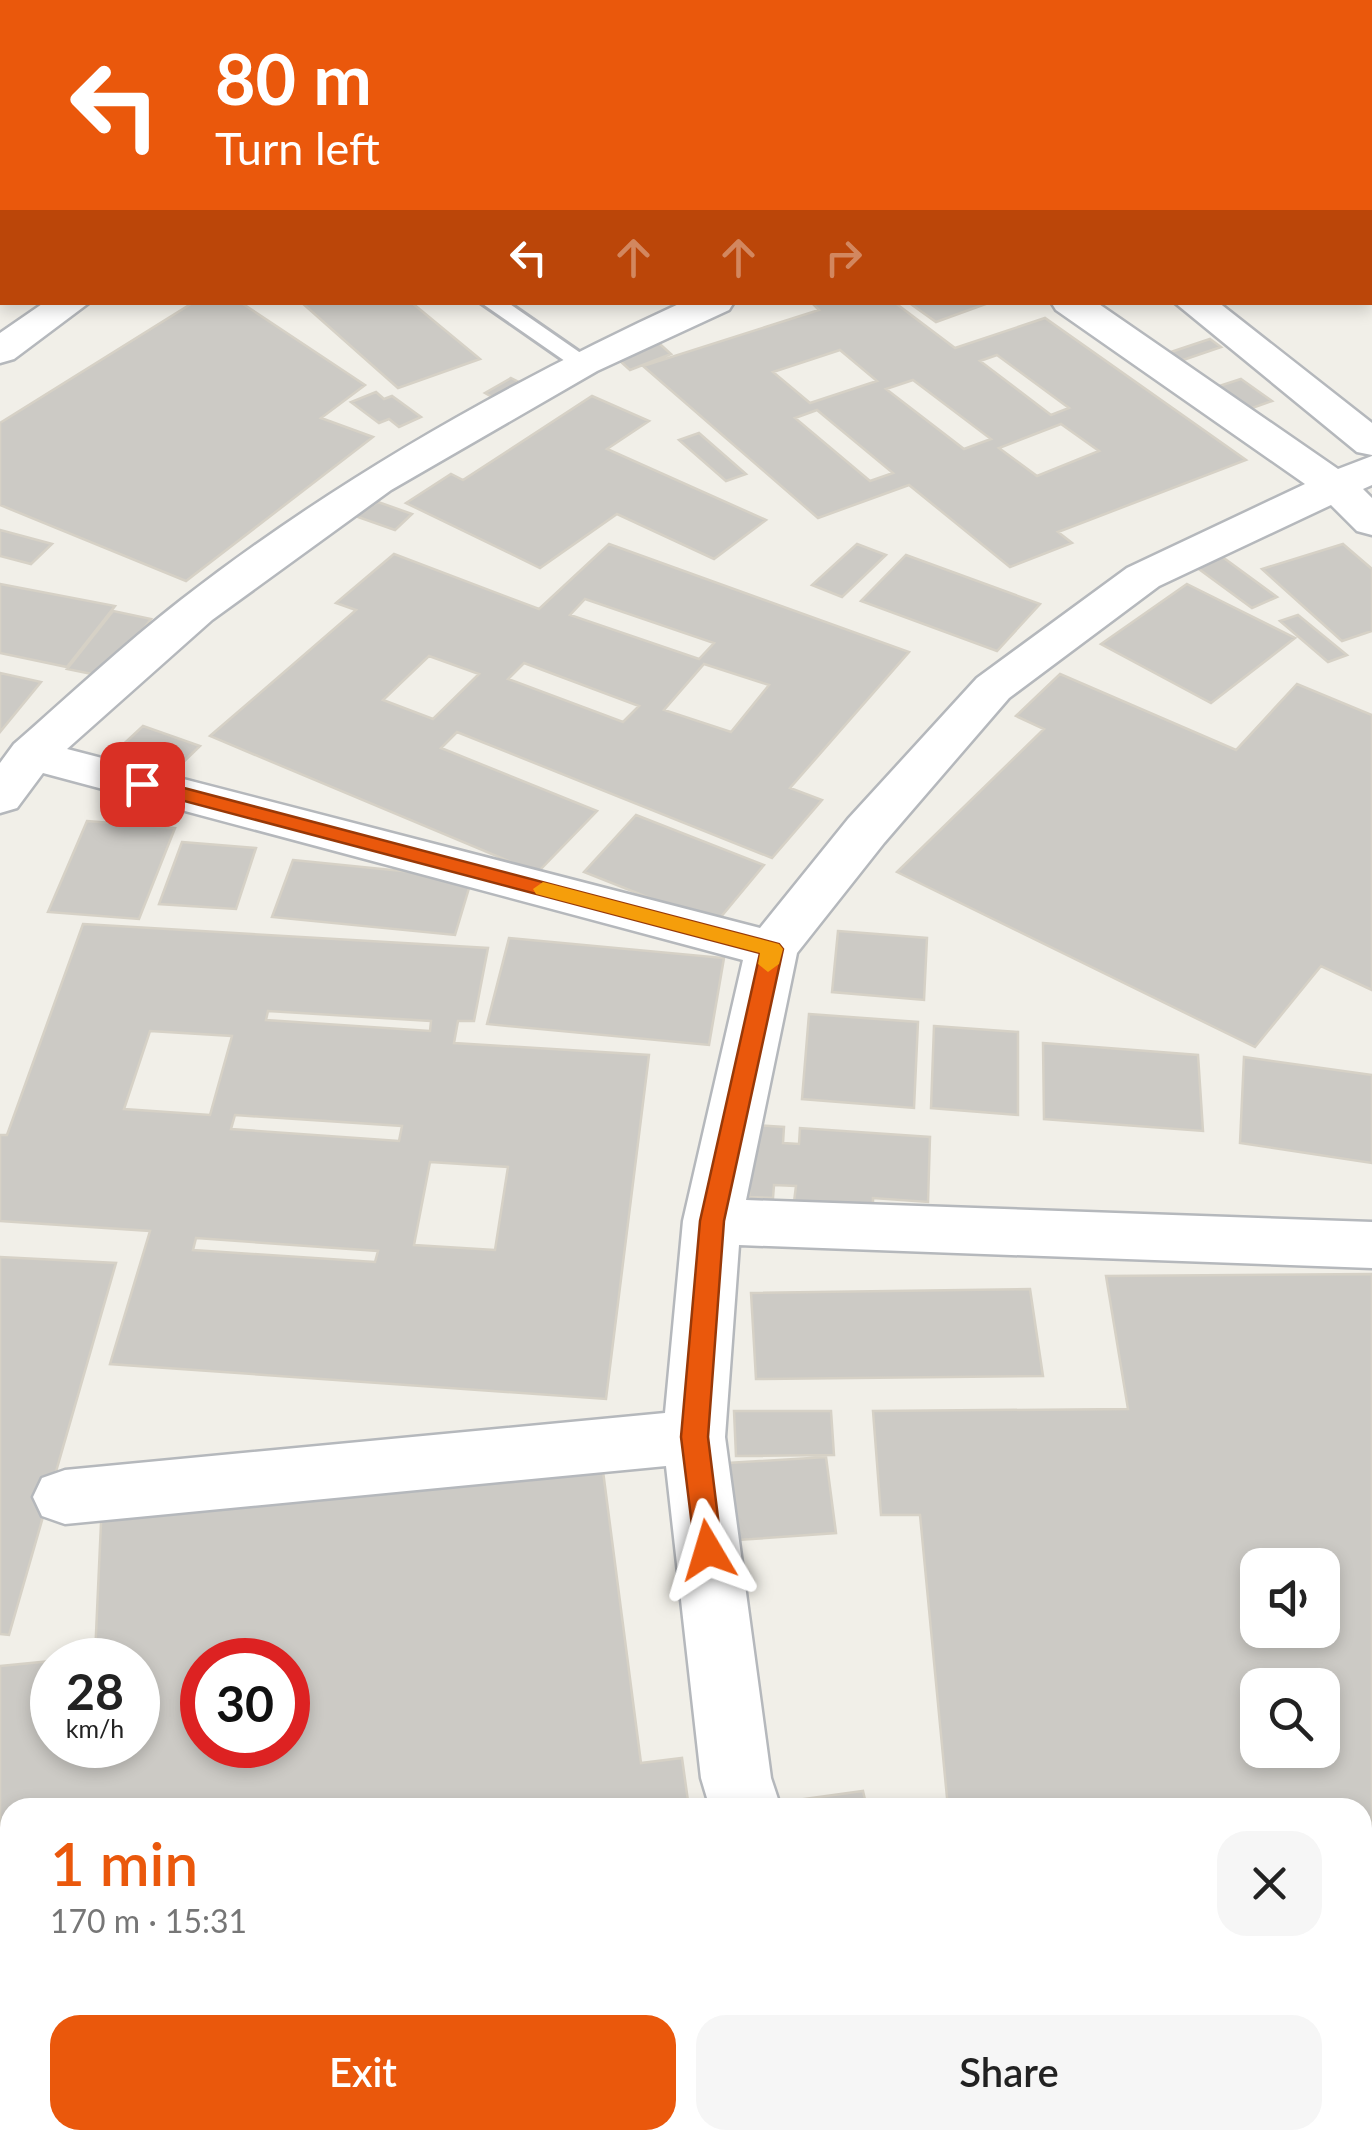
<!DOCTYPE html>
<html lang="en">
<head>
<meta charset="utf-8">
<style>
  :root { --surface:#fff; --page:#f6f6f6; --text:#222; --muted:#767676; --accent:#ea580c }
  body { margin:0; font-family:Lato,sans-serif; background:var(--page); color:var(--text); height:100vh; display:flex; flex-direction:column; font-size:38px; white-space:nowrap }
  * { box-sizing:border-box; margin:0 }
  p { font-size:32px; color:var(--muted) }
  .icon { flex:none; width:55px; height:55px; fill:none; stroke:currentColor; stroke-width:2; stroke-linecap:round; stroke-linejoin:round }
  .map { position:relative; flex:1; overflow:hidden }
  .details { position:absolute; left:0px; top:1798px; width:1372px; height:352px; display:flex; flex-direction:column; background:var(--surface); border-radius:30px 30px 0 0; box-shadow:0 5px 15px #0003 }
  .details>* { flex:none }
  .top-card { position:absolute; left:0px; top:0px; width:1372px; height:305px; box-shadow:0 5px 15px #0003; background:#ea580c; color:#fff; overflow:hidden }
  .tools { position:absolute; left:1240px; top:1548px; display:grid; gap:20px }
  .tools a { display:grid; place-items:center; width:100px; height:100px; border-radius:20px; background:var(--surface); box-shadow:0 5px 15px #0003; font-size:50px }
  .speed { position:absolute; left:30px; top:1638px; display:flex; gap:20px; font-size:50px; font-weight:700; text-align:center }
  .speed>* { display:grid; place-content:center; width:130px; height:130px; border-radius:50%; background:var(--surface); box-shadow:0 5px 15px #0003; line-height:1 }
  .speed small { font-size:25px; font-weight:400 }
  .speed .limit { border:15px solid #d22; background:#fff; color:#111 }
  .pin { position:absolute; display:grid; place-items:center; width:85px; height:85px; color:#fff; margin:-42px; border-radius:20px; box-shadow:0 5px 15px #0006 }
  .me { position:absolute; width:110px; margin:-55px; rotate:353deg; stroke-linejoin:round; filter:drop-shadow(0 0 8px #0008) }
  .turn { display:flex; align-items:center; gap:35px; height:210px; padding:0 50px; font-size:45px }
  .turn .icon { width:130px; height:130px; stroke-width:2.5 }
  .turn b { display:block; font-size:70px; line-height:85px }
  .lanes { display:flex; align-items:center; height:95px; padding:0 50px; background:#0003; justify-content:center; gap:50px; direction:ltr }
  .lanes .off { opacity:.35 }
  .round { display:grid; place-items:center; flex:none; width:105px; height:105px; border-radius:30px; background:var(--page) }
  .head { display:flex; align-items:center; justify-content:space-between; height:170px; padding:0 50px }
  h1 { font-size:60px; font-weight:600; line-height:75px; color:var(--accent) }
  .primary-button { display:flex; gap:20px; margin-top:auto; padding:20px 50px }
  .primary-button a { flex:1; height:115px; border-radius:30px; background:var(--accent); color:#fff; font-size:40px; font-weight:600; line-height:115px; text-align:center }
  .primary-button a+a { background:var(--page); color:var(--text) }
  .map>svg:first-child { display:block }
  .building { fill:#cccac5; stroke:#d6d1c6; stroke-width:2.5; fill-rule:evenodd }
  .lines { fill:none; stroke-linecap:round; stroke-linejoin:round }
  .lane-casing { stroke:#b5b8bc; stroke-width:6 }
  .street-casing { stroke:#b5b8bc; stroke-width:5 }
  .lane { fill:#fff; fill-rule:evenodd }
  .street { fill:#fff; fill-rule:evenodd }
  .route { fill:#ea580c; stroke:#983908; stroke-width:2.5 }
  .slow { fill:#f59e0b }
</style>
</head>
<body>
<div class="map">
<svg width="1372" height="2148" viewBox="0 0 1372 2148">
  <rect width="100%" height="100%" fill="#f1efe8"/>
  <path class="building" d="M194 302H240L365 385 321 418 373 437 186 581 0 505V423Z
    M301 302H411L480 359 398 388Z
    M811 302H894L955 348 1045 318 1246 460 1058 532 1072 543 1010 567 909 485 818 518 643 366 819 310ZM840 350 877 381 810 403 773 372ZM997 355 1069 408 1051 415 980 361ZM913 380 991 439 964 449 886 389ZM817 410 893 473 870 481 795 418ZM1061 424 1099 451 1037 476 999 448Z
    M908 302H991L936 322Z
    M651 336 671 354 630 370 611 353Z
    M1210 339 1221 347 1180 361 1168 353Z
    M511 378 523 384 496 399 485 393Z
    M1241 379 1272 401 1238 413 1207 390Z
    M376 392 384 399 392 396 421 417 399 427 389 419 379 423 351 402Z
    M592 396 649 421 607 449 766 520 714 559 617 514 540 568 406 503 451 474 463 480Z
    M699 433 746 474 726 481 679 440Z
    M378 502 412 514 395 530 355 516Z
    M0 530 52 544 31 564 0 556Z
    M609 544 909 652 790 788 822 800 772 858 457 732 441 748 597 811 537 873 210 736 356 610 336 603 394 554 539 609ZM585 599 714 643 699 659 570 615ZM429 656 479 674 433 719 383 700ZM524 663 639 706 623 722 508 679ZM704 664 769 685 731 732 664 710Z
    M857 544 886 555 842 597 812 585Z
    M1343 544 1372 569V631L1342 641 1262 569Z
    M1217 553 1277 597 1252 608 1192 564Z
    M906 555 1040 604 997 651 861 601Z
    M0 584 115 606 67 667 0 653Z
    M1187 584 1295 638 1211 703 1101 644Z
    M113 611 151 619 107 677 67 669Z
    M1298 615 1347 655 1328 662 1280 621Z
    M0 673 41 682 0 732Z
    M1060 674 1236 750 1297 684 1372 715V990L1321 966 1255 1047 897 872 1044 729 1016 716Z
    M143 726 200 746 172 773 115 752Z
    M636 815 764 865 715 924 584 872Z
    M87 821 175 828 139 919 48 912Z
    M182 842 256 848 236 909 159 904Z
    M293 860 472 878 455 935 272 917Z
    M83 924 488 948 474 1021H458L454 1043 649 1055 606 1399 110 1364 150 1231 0 1221V1135H7ZM268 1011 431 1021 430 1031 266 1020ZM150 1031 232 1036 210 1115 124 1109ZM235 1115 402 1126 399 1141 231 1129ZM430 1162 508 1167 495 1250 414 1245ZM196 1238 378 1251 375 1262 193 1250Z
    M838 931 927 938 924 1000 832 992Z
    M509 938 724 958 709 1045 487 1024Z
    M809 1014 918 1022 914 1108 802 1099Z
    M934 1026 1018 1032V1115L931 1108Z
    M1043 1043 1198 1055 1203 1131 1044 1119Z
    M1244 1057 1372 1075V1163L1240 1143Z
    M755 1125 784 1127 783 1143 799 1144 800 1128 930 1137 928 1202 873 1198V1208L794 1202 796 1186 774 1185 773 1198 749 1197Z
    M0 1257 116 1263 9 1635 0 1634Z
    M1372 1274V1851H1362V1808H948L920 1515H881L873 1411 1128 1409 1106 1276ZM1258 1565H1322V1630H1258ZM1258 1685H1322V1750H1258Z
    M1030 1289 1043 1376 756 1379 751 1293Z
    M734 1411H831L834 1455 736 1456Z
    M600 1448 641 1763 682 1758 689 1808H10V2140H410V2145L0 2148V1666L52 1661V1745H138V1660H57L95 1656 102 1501ZM202 1660H288V1745H202Z
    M826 1457 836 1533 738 1540 728 1463Z
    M863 1791 866 1804 897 1800 898 1808H783L782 1802Z
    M1372 2006V2148H1028L1023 2140H1362V2012Z
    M580 2140H654L655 2148H507Z"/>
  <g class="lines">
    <defs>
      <path id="lane" d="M543 0H561V2H543Z
        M651 0H669L670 2H652Z
        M0 15 2 16V28L0 27Z
        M0 240 2 241V255L0 254Z
        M480 302H507L595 363 591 368H575Z"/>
      <path id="street" d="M254 0H290L291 2H256Z
        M1370 113H1372V133H1370Z
        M45 302H90L14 359 0 363V333Z
        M683 302H734L729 310 597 371 391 490 212 620 67 749 760 928 848 819 977 678 1127 568 1305 484 1056 310 1051 302H1096L1338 469 1372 456V485L1363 489 1372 498V535L1357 531 1331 505 1159 586 1009 698 884 843 797 953 746 1200 1372 1222V1268L739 1245 725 1437 771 1778 781 1808H710L701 1778 666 1466 65 1524 42 1516 33 1497 42 1478 65 1470 665 1413 683 1221 743 960 43 773 17 808 0 813V763L14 744C69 696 123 645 181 600 335 480 505 384 683 302Z
        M1174 302H1218L1372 423V455L1357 452Z
        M818 2140H896L899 2148H821Z"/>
    </defs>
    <use href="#lane" class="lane-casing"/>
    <use href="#street" class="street-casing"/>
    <use href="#lane" class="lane"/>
    <use href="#street" class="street"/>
  </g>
  <path class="route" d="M142 777 779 944 783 949 724 1221 708 1437 722 1550 718 1559 708 1562 699 1559 695 1550 681 1437 700 1221 760 953 135 788 132 784Z"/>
  <path class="slow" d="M543 882 779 944 783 949 779 964 768 972 758 964 760 953 536 894 533 889Z"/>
</svg>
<div class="tools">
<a><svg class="icon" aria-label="sound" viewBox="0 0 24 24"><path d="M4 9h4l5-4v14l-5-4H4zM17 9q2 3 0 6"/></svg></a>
<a><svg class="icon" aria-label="search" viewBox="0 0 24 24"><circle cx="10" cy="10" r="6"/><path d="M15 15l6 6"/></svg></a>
</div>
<div class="speed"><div>28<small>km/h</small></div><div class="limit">30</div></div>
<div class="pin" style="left:142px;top:784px;background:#d93025"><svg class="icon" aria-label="arrive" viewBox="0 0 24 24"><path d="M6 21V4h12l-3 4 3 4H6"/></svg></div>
<svg class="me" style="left:708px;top:1550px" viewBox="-20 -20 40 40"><path d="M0-17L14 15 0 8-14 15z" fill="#ea580c" stroke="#fff" stroke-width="4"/></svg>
<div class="top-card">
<div class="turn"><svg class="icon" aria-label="left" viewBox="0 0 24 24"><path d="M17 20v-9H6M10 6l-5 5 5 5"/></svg><div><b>80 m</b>Turn left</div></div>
<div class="lanes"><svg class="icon" aria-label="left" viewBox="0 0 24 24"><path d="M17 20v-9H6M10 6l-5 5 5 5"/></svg><svg class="icon off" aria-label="ahead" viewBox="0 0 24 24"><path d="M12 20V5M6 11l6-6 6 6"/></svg><svg class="icon off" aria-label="ahead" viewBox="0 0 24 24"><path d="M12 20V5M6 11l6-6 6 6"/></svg><svg class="icon off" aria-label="right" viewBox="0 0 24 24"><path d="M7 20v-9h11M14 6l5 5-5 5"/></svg></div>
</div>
<section class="details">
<div class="head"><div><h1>1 min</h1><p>170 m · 15:31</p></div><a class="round"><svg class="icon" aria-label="close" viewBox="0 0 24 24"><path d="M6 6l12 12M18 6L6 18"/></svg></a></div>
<div class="primary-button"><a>Exit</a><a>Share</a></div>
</section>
</div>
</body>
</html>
